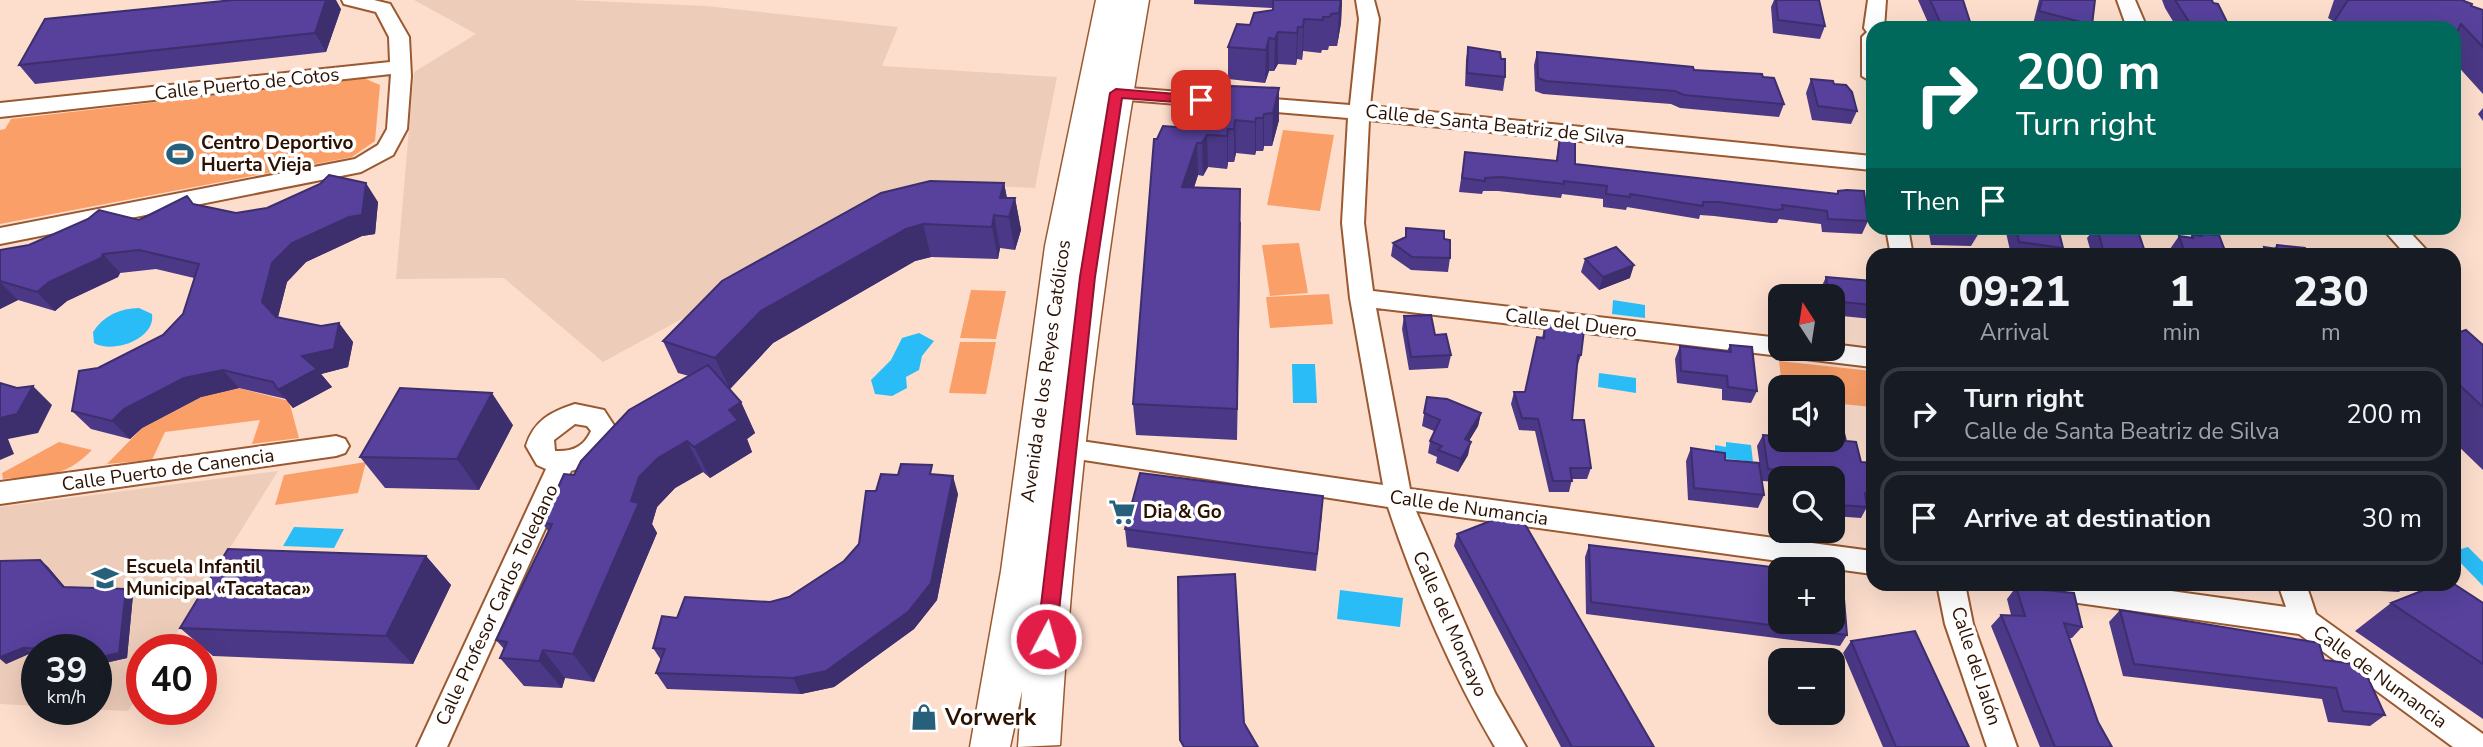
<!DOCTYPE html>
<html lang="en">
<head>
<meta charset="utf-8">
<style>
  :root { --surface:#171b24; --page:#242831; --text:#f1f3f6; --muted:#9ea1a6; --line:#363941 }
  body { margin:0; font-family:"Nunito Sans",sans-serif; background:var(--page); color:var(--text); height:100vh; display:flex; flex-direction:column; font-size:26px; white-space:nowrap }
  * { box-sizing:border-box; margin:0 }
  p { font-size:23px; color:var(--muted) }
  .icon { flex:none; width:38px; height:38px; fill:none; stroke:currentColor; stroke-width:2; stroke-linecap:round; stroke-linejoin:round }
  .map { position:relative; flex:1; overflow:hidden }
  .drawer { position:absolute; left:1866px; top:248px; width:595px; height:343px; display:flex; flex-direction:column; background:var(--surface); border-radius:21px; box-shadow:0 7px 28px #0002 }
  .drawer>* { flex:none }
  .hud { position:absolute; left:1866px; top:21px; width:595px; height:214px; border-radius:21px; box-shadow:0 7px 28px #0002; background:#00695c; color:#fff; overflow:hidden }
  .needle { width:46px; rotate:348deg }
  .tools { position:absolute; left:1768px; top:284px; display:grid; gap:14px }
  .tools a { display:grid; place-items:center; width:77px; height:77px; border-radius:14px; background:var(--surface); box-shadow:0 7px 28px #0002; font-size:35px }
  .speed { position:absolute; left:21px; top:634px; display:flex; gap:14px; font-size:35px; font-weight:700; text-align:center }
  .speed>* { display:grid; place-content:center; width:91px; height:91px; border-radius:50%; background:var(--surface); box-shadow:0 7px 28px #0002; line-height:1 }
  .speed small { font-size:18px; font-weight:400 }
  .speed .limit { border:10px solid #d22; background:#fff; color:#111 }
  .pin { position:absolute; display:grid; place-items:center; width:60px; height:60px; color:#fff; margin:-30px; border-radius:14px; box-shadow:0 4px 10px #0006 }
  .me { position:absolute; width:77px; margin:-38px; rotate:6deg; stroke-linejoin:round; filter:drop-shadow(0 0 5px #0008) }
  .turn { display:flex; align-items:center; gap:24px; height:147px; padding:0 35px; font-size:32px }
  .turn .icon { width:91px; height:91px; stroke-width:2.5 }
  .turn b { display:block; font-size:49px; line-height:60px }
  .then { display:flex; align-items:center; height:66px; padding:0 35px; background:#0003; gap:14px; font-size:26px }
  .eta { display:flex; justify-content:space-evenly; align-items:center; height:119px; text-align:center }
  .eta b { font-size:42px; font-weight:800; line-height:49px }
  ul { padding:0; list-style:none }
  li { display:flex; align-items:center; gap:21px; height:94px; margin:0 14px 10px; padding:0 21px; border:4px solid var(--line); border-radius:21px }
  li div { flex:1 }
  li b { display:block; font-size:26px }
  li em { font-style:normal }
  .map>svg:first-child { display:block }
  .built { fill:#edccba }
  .green { fill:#fb9f68 }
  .water { fill:#2abcf6 }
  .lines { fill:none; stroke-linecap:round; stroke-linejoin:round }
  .street-casing { stroke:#9a5930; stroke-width:4 }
  .secondary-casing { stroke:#9a5930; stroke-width:3 }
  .street { fill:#fff; fill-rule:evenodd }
  .secondary { fill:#fff; fill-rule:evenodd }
  .wall { fill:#4b3886 }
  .shaded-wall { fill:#3d2e6d }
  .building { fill:#57419c; stroke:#3d2e6d; stroke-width:2 }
  .route { fill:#e11d48; stroke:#92132f; stroke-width:2 }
  .labels { text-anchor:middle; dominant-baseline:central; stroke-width:7; stroke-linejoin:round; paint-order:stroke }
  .street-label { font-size:19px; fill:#2b1102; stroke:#fff }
  .poi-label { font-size:19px; font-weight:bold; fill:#2b1102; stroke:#fff; text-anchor:start }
  .near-poi-label { font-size:23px; font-weight:bold; fill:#2b1102; stroke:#fff; text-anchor:start }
</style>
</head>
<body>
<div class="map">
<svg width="2483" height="747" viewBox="0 0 2483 747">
  <rect width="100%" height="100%" fill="#fddecd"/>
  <path class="built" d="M414 0H570L706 6 898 27 882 66 1057 77 1035 188 931 183 603 362 504 278 396 279 414 72 476 34Z
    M278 471 167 649H142V689L128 711 87 709H96V649H37V706L0 704V507Z"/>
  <path class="green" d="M354 79H366L380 85 375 141 352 157 0 224V130L5 129 11 119Z
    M1283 130 1334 135 1320 211 1267 205Z
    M1299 243 1308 293 1270 296 1262 245Z
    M971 290 1006 291 996 339 960 338Z
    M1329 294 1333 324 1270 328 1266 297Z
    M960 342H996L986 394 949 393Z
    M1779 361 1872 371V407L1832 403V387H1782Z
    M239 388 289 401 299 438 252 444 260 420 165 432 152 460 107 464 142 428 207 394Z
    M59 442 92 450C62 480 43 475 3 479L2 473Z
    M366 462 358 493 275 505 284 475Z"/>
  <path class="water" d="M1613 300 1645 305V318L1612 314Z
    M139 308 152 314C156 339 113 354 94 343L93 332C103 316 120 308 139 308Z
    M919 333 934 341 922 356 919 370 906 377 907 388 892 396 875 394 871 380 891 360 902 338Z
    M1292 364H1315L1317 403H1293Z
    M1599 373 1636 378V393L1598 387Z
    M1726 442 1751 445 1753 462 1715 457V445L1726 447Z
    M294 527 344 529 334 548 283 546Z
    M2468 547 2483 562V586L2454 556V551Z
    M1340 590 1403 598 1400 627 1337 619Z"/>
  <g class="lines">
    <defs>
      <path id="street" d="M342 0H374L390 4 409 37 411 76 407 129 393 155 361 172 0 244V228L355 159 378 145 387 129 391 74 0 117V103L390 62 389 37 376 12 344 4Z
        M1356 0H1374L1379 19 1370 106 1872 156V170L1369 120 1364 223 1373 291 1780 338V348H1832V344L1872 349V367L1376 308 1410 489 1872 551V574L1416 511 1495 693 1526 747H1495C1453 676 1414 586 1388 507L1058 456 1054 449 1058 442 1067 439 1383 485 1350 298 1342 223 1348 118 1116 99 1106 93 1116 87 1350 105 1359 19Z
        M1868 0H1886L1884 28H1872V82L1862 76V37L1867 32 1864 28Z
        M2117 0H2135L2147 28H2127Z
        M1886 228H1908L1913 256H1891Z
        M2382 228H2406L2432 256H2407Z
        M575 404 604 410 617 430C608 454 595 465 571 471L447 747H417L546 469 537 465 526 446C534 420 551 412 575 404ZM575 424 587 426 591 431C584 447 572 452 555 451L554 440Z
        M336 436 345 439 349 446 345 453 336 456 0 504V482Z
        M1937 584H1965L1973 624 2017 747H1987L1945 624Z
        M2015 584H2121L2286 607 2278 584H2306L2316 614 2483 734V747H2453L2299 634 2029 596 2019 592Z"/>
      <path id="secondary" d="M1096 0H1149C1106 247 1075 495 1060 745L1018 747 1022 691 1010 747H970L1001 571 1045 246Z"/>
    </defs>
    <use href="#street" class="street-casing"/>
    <use href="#secondary" class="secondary-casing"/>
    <use href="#street" class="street"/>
    <use href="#secondary" class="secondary"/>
  </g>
  <path class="wall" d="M1194 0H1342L1341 23 1337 46H1329L1328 50H1322L1321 53 1303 51 1302 60 1297 59 1296 65 1278 64 1274 71H1269L1265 83 1228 79V47L1250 25 1272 11V8L1194 4Z
    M1774 0H1819L1825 26 1820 39 1773 33 1771 7Z
    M1918 0H1963L1972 28H1913L1915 23 1929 25Z
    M2039 0H2095L2092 25 2090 28H2047L2033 24Z
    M2162 0H2212L2230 28H2177L2165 8Z
    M2334 0H2464V1L2471 6 2483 10V94L2454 62V28H2328L2333 21 2328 18Z
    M341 9 326 52 35 84 19 65Z
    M1468 47 1505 77 1503 91 1465 86 1466 60Z
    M1537 52 1763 77 1784 104 1779 117 1680 108 1671 104 1543 94 1535 91 1534 65Z
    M1811 79 1834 84 1857 111 1851 124 1812 120 1806 93Z
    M1279 88V120L1272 146H1264L1263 151H1256L1255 155 1236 153 1234 162H1228L1227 169 1208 167 1203 176 1198 175 1194 187 1241 222 1237 440 1136 435 1133 404 1157 139 1203 110 1227 96Z
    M2483 108V121L2478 114Z
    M1561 128 1575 164 1836 194 1838 191 1868 221 1862 234 1822 232 1821 224 1779 219 1777 223H1771L1714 216 1700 215 1699 219 1627 207 1626 210 1603 207V199L1562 194 1561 198 1498 191H1483L1482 194 1459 192 1465 152 1556 161Z
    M1004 183 1007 198H1015L1021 230 1015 250 1000 248 998 259 931 257 915 261 773 343 730 389 741 402 755 433 747 439 752 452 710 478 703 472 675 488 657 507 652 524 657 533 594 682 565 678 562 688 524 686 500 658 504 649 496 640 549 532 542 523 574 475 689 376 678 373 663 341Z
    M320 184 378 202 375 234 362 236 306 262 287 282 278 317 321 326 339 323 353 342 348 367 321 374 332 387 293 408 286 399 239 388 201 397 142 428 130 439 91 429 72 411 98 368 163 335 183 314 194 278 156 269 120 273 118 277 67 301 55 311 18 300 0 309V250L29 245 139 220 193 204 236 213 267 208Z
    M1406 228 1444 239 1450 258 1448 272 1411 270 1391 256 1393 243 1405 237Z
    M1928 228H1978L1979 233 1971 246 1931 245Z
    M2005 228H2058L2063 248 2058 256 2011 255Z
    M2095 228H2097L2145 256H2092L2087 238Z
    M2202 234 2227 256H2172L2170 249 2179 236 2190 238 2192 235 2200 236Z
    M2277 245 2308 256H2257L2264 247 2274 248Z
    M1585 259 1630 278 1599 290 1581 272Z
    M1826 277 1872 281V319L1832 315V296H1821L1820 290Z
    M1404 316 1435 335 1451 355 1448 368 1409 370 1402 329Z
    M1545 324 1581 355 1577 367 1572 420 1591 468 1587 479H1572L1569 492H1549L1535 431 1519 430 1511 404 1514 392H1525L1542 338Z
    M2454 334 2483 345V470L2454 442Z
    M1730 345 1757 391 1751 403 1722 400V389L1677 383 1675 359 1680 346 1727 351Z
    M1427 397 1481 413 1478 426 1469 441 1468 455 1458 472 1436 463 1437 457 1428 453 1430 441 1434 431 1422 426Z
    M513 425 479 490 385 488 360 457Z
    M1763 435 1780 439 1846 441 1861 462 1872 463V505H1867V507L1861 518 1833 516 1832 478H1780V482L1762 481 1757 446Z
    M1691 448 1725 460 1764 495 1758 508 1688 500 1686 461Z
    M898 475H934L958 494 937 600 914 629 834 687 801 694 667 689 656 673 661 660 653 648 677 618 770 602 789 597 844 561 859 544 876 491Z
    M1322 514 1316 571 1127 547 1125 529Z
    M1457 534 1654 747H1561L1454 546Z
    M1589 545 1847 635 1840 646 1586 614 1585 557Z
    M426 556 451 585 413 664 213 656 180 628Z
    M40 560 48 567 65 587 126 589 133 595 127 658 96 665V649H37V654L31 653 6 664Z
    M2322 584H2408L2399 592 2323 588Z
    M2016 587 2082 627 2072 638H2069L2098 722 2112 747H2040L1991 626 2001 615H2011L2007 599Z
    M2391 603H2483V719L2355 631Z
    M2120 610 2324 660 2385 715 2370 726 2328 722 2322 699 2123 676 2109 622Z
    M1851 641 1969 747H1883L1843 653Z"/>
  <path class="shaded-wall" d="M326 0H336L341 9 326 52 315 33Z
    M1341 0H1342L1341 23 1337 46 1339 13Z
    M1304 19 1303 51 1302 60 1303 27Z
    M1298 27 1297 59 1296 65 1297 33Z
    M1278 32V64L1274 71 1275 39Z
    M1269 38V71L1265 83 1266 50Z
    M1279 88V120L1272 146 1273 113Z
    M1264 114V146L1263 151V118Z
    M1256 118V151L1255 155V122Z
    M1235 120 1236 153 1234 162V129Z
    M1228 129V162L1227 169V136Z
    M1207 135 1208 167 1203 176 1202 143Z
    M1197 143 1198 175 1184 220 1182 187Z
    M366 183 378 202 375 234 362 236 306 262 287 282 277 321 262 302 272 263 292 243Z
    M1004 183 1010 215 1015 198 1021 230 1015 250 1009 217 1000 198Z
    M994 215 1000 248 998 259 992 227Z
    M923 224 931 257 915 261 773 343 730 389 715 358 761 311 906 229Z
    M103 254 120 273 118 277 67 301 55 311 37 292 49 282Z
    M1634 265 1630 278 1599 290 1603 277Z
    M0 282 18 300 0 309Z
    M339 323 353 342 348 367 321 374 332 387 293 408 278 390 302 356Z
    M223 370 239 388 201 397 142 428 130 439 112 421 124 409 184 378Z
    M33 386 52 405 38 433 8 439 14 454 0 460V418Z
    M492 393 513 425 479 490 457 459Z
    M741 402 755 433 747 439 752 452 710 478 694 447 729 410Z
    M1481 413 1478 426 1462 452 1465 439Z
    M687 441 703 472 675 488 657 507 652 524 657 533 594 682 573 654 639 477 658 458Z
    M1471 442 1468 455 1458 472 1461 459Z
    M953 476 958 494 937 600 914 629 834 687 801 694 793 678Z
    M426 556 451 585 413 664 386 636Z
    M40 560 48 567 70 593 63 587Z
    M126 589 133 595 127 658 96 665V658Z
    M23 648 31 653 6 664 0 659V657Z
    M543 650 565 678 562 688 539 661Z"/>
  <path class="building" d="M233 0H326L315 33 19 65 45 19Z
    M1273 0H1341L1339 13 1331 14 1330 17H1323V20L1304 19 1303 27H1298L1297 33 1278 32 1275 39 1269 38 1266 50 1228 47 1237 24 1250 25 1254 13 1273 10Z
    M1776 0H1819L1825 26 1778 20Z
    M1930 0H1963L1972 28H1916L1915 23 1942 26Z
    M2042 0H2095L2092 25 2039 11Z
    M2175 0H2212L2213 3 2218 4 2230 28H2193Z
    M2348 0H2464V1L2472 4 2471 6 2483 10V47L2461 24 2454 38V28H2330Z
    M1468 47 1500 52 1501 59H1505V77L1467 73Z
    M1537 52 1693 67 1694 70 1762 74 1763 77 1774 78 1784 104 1684 95 1675 91 1546 81 1538 78Z
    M1811 79 1833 81 1834 84 1846 85 1852 92 1857 111 1818 106Z
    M1231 86 1279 88 1273 113 1264 114 1263 118H1256L1255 122 1235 120 1234 129H1228L1227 136 1207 135 1202 143H1197L1182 187 1240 189 1237 409 1133 404 1154 139H1157L1163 126 1177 127 1182 113 1203 110 1211 95 1227 96Z
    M1561 128 1575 130V164L1838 194V191L1847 190 1864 191 1868 221 1828 219 1827 211 1782 205 1783 209 1776 210 1719 202H1703V206L1630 194V197L1606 194 1607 186 1564 181V184L1501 177 1485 178V181L1462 178 1465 152 1557 161Z
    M329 175 366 183 362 215 349 217 292 243 272 263 262 302 276 317 321 326 339 323 334 349 302 356 317 369 278 390 273 382 223 370 184 378 124 409 112 421 72 411 79 371 98 368 163 335 183 314 199 264 139 250 103 254 101 258 49 282 37 292 0 281V250L29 245 88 219 99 210 139 220 187 196 193 204 236 213 267 208 320 184Z
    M930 181 1004 183 1000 198H1015L1009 217 994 215 992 227 923 224 906 229 761 311 715 358 663 341 722 281 881 193Z
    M1406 228 1444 231V239L1450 240V258L1412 257 1393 243 1406 237Z
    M1937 228H1978L1979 233 1938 232Z
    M2016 228H2058L2063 248 2019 242Z
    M2097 228H2137L2146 255 2104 253Z
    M2202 234 2219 235 2227 256H2186L2179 236 2193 238 2192 235 2202 236Z
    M2277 245 2305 248 2308 256H2267L2264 247 2277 249Z
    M1616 247 1634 265 1603 277 1585 259Z
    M2399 255V256H2359V255Z
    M1826 277 1872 281V305L1832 301V296H1829Z
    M1431 315 1435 335 1446 334 1451 355 1411 357 1404 316Z
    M1545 324 1584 330 1581 355H1578L1572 420H1584L1591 468H1570L1572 481H1553L1538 419 1522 418 1514 392H1525L1537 337 1544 338Z
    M2466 330 2483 345V407L2454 380V334Z
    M1730 345 1752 347 1757 391 1728 387 1727 376 1681 371 1680 346 1731 352Z
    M708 365 741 402 729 410 738 420 694 447 687 441 658 458 639 477 631 501 639 503 573 654 543 650 539 661 500 658 507 642 496 640 552 524 542 523 564 474 574 475 581 461 629 410Z
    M0 383 17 388 33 386 17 414 0 418Z
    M400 388 492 393 457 459 360 457Z
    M1427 397 1447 399 1481 413 1465 439 1471 442 1461 459 1438 450 1442 446 1430 441 1440 420 1424 413Z
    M1832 432 1844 433 1846 441 1856 442 1861 462 1872 463V493H1865L1867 507 1839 505 1835 490 1832 489V478H1813L1812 472 1768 469 1763 435 1780 436V439H1832Z
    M1691 448 1725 453V460L1759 463 1764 495 1694 488Z
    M901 464 932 465 930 474 953 476 931 583 908 612 826 671 793 678 656 673 665 649 653 648 662 616 677 618 685 597 770 602 789 597 844 561 859 544 866 491H876L881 474 898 475Z
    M1140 473 1323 496 1317 554 1125 529Z
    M1503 516 1522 519 1654 747H1572L1457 534Z
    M1589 545 1788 569H1780V621H1832V574L1842 575 1847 635 1591 602Z
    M228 549 426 556 386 636 180 628Z
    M40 560 63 587 126 589 119 653 96 658V649H47L23 648 0 657V561Z
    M1235 574 1244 723 1258 747H1184L1180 740 1178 577Z
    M2439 584H2454L2483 603V664L2391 603Z
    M2016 587 2074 593 2082 627 2064 623 2098 722 2112 747H2055L2001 615 2025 616Z
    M2120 610 2319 643 2324 660 2362 665 2385 715 2343 711 2336 688 2134 664Z
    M1915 631 1969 747H1896L1851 641Z"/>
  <path class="route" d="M1116 89 1201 96 1208 100 1201 104 1122 98 1095 277 1056 639 1053 645 1046 647 1040 645 1037 639 1080 277 1110 93Z"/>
  <defs>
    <symbol id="stadium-bare" viewBox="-9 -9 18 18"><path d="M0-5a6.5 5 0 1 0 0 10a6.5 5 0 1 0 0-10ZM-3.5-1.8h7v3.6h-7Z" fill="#27607a" stroke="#fff" stroke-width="2.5" paint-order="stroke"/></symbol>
    <symbol id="supermarket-bare" viewBox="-9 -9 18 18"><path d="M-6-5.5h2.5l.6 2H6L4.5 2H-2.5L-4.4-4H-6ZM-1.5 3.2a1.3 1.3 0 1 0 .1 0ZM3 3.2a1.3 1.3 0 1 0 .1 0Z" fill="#27607a" stroke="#fff" stroke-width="2.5" paint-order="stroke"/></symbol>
    <symbol id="school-bare" viewBox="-9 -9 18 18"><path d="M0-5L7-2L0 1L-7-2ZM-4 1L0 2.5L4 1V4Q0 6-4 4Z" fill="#27607a" stroke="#fff" stroke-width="2.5" paint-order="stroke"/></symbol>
    <symbol id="shop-bare" viewBox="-9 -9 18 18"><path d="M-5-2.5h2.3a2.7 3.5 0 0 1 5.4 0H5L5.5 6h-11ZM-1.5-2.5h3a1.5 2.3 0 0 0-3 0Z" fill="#27607a" stroke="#fff" stroke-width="2.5" paint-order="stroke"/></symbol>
  </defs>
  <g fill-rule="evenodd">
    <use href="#stadium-bare" x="161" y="135" width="38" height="38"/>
    <use href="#supermarket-bare" x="1103" y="493" width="38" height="38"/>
    <use href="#school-bare" x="86" y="559" width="38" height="38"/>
    <use href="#shop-bare" x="905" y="698" width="38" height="38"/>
  </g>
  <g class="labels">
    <g class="street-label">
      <text transform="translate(247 84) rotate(-6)">Calle Puerto de Cotos</text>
      <text transform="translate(1495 125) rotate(6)">Calle de Santa Beatriz de Silva</text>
      <text transform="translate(1571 323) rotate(7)">Calle del Duero</text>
      <text transform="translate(1046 371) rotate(-82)">Avenida de los Reyes Católicos</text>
      <text transform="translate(168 470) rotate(-8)">Calle Puerto de Canencia</text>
      <text transform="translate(1469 508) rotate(8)">Calle de Numancia</text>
      <text transform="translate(497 605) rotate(-65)">Calle Profesor Carlos Toledano</text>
      <text transform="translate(1450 624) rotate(66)">Calle del Moncayo</text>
      <text transform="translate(1976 666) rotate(72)">Calle del Jalón</text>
      <text transform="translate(2380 677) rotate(36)">Calle de Numancia</text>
    </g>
    <g class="poi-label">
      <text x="201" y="143">Centro Deportivo<tspan x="201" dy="22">Huerta Vieja</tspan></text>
      <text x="1143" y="512">Dia &amp; Go</text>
      <text x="126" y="567">Escuela Infantil<tspan x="126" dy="22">Municipal «Tacataca»</tspan></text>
    </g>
    <g class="near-poi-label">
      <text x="945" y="717">Vorwerk</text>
    </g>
  </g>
</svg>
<div class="tools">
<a><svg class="needle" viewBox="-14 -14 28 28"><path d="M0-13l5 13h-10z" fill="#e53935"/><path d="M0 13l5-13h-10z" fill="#9ea1a6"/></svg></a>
<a><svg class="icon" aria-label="sound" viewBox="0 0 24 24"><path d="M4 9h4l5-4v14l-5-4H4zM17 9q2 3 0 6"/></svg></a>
<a><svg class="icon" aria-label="search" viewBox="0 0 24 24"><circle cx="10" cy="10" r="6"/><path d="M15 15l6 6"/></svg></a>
<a>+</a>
<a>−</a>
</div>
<div class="speed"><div>39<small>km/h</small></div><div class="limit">40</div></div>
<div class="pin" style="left:1201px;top:100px;background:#d93025"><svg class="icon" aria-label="arrive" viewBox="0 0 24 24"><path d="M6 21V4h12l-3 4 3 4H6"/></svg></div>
<svg class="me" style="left:1046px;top:639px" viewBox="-20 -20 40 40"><circle r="17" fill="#e11d48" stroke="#fff" stroke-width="3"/><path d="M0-11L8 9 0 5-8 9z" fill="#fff"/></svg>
<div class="hud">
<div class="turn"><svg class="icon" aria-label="right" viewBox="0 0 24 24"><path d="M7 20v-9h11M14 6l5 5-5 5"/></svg><div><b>200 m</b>Turn right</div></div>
<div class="then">Then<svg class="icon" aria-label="arrive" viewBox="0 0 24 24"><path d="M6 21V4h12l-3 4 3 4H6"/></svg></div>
</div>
<section class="drawer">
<div class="eta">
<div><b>09:21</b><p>Arrival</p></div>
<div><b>1</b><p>min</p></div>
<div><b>230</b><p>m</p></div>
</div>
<ul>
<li><svg class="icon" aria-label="right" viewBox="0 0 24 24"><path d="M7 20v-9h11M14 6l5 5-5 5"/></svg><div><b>Turn right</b><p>Calle de Santa Beatriz de Silva</p></div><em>200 m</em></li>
<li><svg class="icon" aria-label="arrive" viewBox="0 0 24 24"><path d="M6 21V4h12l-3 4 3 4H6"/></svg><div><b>Arrive at destination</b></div><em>30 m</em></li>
</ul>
</section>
</div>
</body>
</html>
